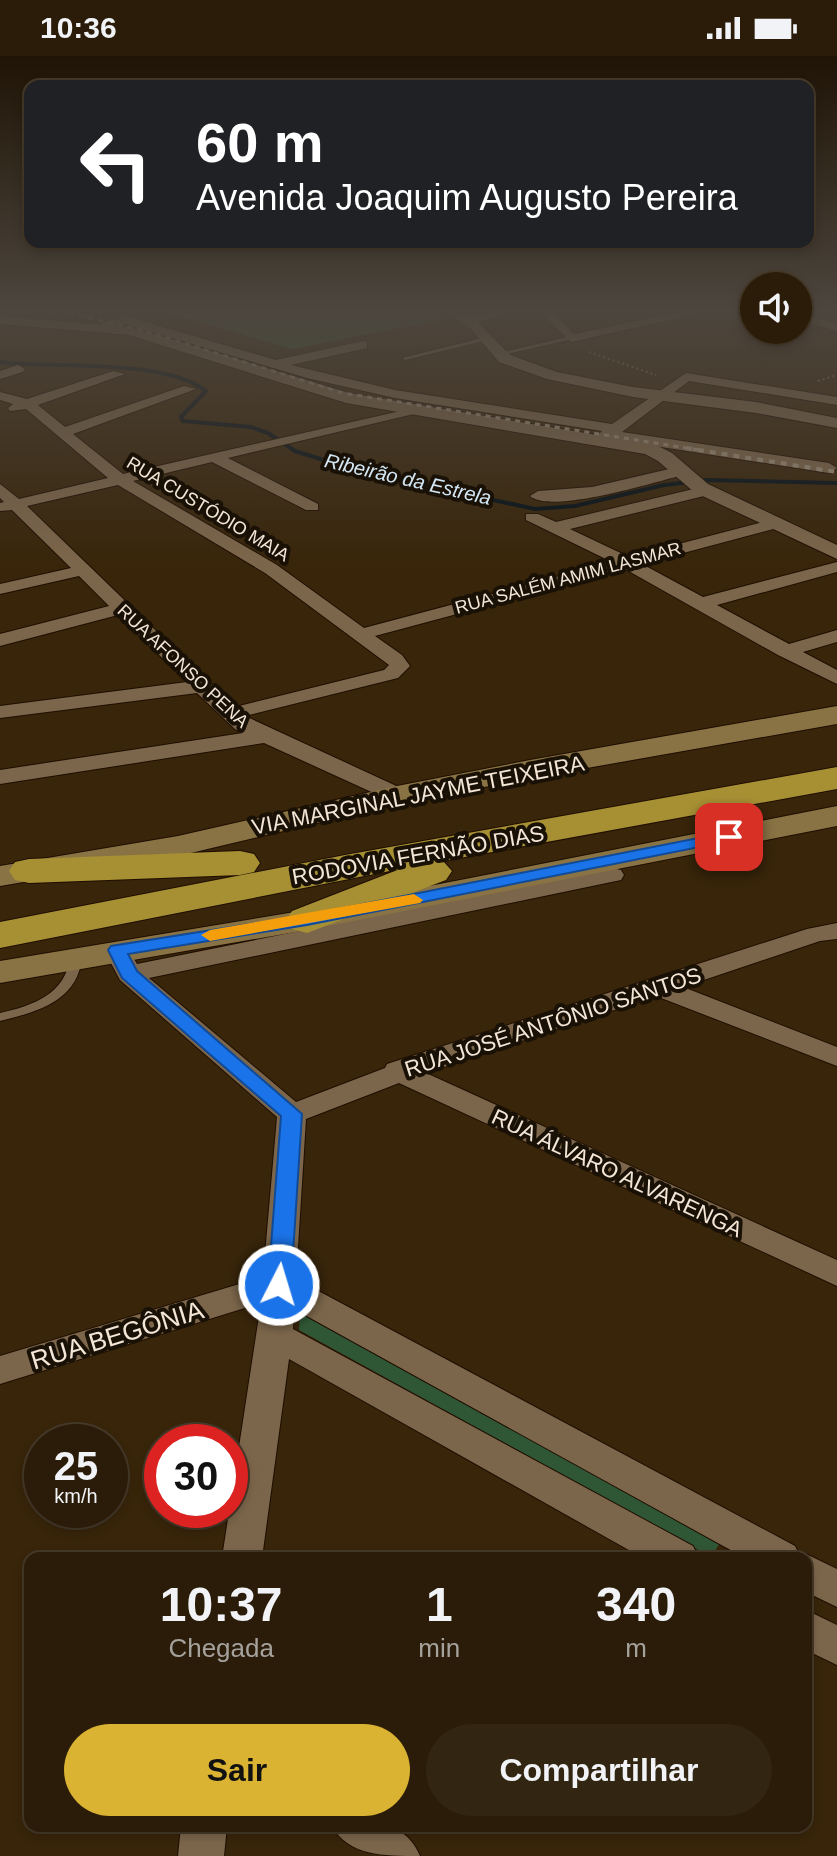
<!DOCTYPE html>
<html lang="pt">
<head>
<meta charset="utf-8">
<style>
  :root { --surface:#2a1c08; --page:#322512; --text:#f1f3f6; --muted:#a5a19c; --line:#463a29; --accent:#dab333 }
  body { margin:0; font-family:Helvetica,sans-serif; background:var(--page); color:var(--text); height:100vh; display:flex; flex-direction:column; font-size:30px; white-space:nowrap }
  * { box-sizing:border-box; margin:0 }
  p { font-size:26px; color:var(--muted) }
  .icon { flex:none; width:44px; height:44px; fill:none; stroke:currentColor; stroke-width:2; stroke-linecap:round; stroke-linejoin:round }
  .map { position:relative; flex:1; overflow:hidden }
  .side { position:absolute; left:24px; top:1496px; width:788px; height:280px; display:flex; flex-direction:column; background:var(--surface); border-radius:16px; box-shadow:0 4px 12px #0003,0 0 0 2px var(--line) }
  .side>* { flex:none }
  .banner { position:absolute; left:24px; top:24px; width:790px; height:168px; border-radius:16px; box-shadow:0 4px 12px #0003,0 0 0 2px var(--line); background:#202124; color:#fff; overflow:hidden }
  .fabs { position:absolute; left:740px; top:216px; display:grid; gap:16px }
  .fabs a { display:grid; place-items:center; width:72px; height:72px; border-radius:50%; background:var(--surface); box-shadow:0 4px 12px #0003,0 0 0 2px var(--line); font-size:40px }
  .speed { position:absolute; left:24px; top:1368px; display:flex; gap:16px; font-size:40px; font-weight:700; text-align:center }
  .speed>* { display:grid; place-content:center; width:104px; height:104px; border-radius:50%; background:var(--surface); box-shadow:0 4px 12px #0003,0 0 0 2px var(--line); line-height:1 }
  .speed small { font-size:20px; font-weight:400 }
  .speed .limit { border:12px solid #d22; background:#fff; color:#111 }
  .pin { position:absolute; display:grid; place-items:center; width:68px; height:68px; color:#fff; margin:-34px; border-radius:16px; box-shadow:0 4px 12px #0006 }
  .me { position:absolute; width:88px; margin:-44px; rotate:5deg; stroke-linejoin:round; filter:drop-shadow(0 0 6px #0008) }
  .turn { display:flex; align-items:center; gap:28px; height:168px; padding:0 40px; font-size:36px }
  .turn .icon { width:104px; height:104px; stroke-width:2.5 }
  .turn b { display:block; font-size:56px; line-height:68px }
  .eta { display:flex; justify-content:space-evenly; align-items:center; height:136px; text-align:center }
  .eta b { font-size:48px; font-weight:700; line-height:56px }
  .button { display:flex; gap:16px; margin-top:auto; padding:16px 40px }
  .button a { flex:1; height:92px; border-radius:48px; background:var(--accent); color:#111; font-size:32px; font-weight:700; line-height:92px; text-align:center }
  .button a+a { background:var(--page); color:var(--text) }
  .status { display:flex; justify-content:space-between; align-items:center; height:56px; padding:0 40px; background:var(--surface); direction:ltr }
  .status svg { height:22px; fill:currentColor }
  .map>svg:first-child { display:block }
  .green { fill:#305735 }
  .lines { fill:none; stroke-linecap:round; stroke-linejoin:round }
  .stream { stroke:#051017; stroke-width:4 }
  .service-casing { stroke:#1f0e00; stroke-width:2 }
  .minor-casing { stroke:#1f0e00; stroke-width:2 }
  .tertiary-casing { stroke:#1f0e00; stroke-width:2 }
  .secondary-casing { stroke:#1f0e00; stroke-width:2 }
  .motorway-casing { stroke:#1f0e00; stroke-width:2 }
  .path { stroke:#83725c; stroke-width:2; stroke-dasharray:2 3; stroke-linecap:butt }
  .service { fill:#7c664b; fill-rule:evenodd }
  .minor { fill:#7c664b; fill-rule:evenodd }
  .tertiary { fill:#7c664b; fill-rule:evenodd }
  .secondary { fill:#897344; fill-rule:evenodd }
  .motorway { fill:#a79034; fill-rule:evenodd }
  .rail-far1 { stroke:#9f907b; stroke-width:3; stroke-dasharray:5 5; stroke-linecap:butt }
  .rail { stroke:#9f907b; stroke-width:4; stroke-dasharray:6 6; stroke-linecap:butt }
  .route { fill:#1a73e8; stroke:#114b97; stroke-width:2 }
  .slow { fill:#f59e0b }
  .labels { text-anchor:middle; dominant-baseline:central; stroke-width:8; stroke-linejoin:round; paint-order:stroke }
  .far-street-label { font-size:18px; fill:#f3e6d7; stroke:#191106 }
  .far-water-label { font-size:20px; font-style:italic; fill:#d3e7f5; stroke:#191106 }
  .street-label { font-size:22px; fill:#f3e6d7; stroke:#191106 }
  .near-street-label { font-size:26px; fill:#f3e6d7; stroke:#191106 }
</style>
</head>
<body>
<div class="status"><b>10:36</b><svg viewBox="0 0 49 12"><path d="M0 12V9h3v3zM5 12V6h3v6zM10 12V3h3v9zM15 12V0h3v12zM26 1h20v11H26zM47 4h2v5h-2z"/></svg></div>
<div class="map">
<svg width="837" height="1800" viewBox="0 0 837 1800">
  <rect width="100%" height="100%" fill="#38250a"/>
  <path class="green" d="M168 257H419L444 263 292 293Z
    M300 1256 722 1484 711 1501 299 1274Z"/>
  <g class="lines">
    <path class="stream" d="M0 306C55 313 163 302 206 335L181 361 183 365 251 371 268 377 295 395 359 415 535 453 575 450 664 429 707 424 837 427"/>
    <defs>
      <path id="service" d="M571 280 573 283 498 300 495 298Z
        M486 281 488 284 405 304 402 302Z
        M76 897 82 901C78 945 37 956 0 965V957C32 950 66 938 70 901Z"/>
      <path id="minor" d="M484 257H512L472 267 466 263Z
        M541 257H554L574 278 675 257H700L571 286Z
        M798 257 837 267V275L798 264Z
        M125 260 276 304 363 285 367 286V292L291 309 395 334 612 368 686 317 837 341V349L689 325 622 376 829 407 837 412 829 417 610 383 603 385 596 381 602 375 395 342 307 322 125 268 96 275 90 271Z
        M18 309 25 313 23 316 0 323V315Z
        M113 315 125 318 38 349 65 371 184 330 196 333 73 378 123 418 418 351V357L228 402 318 448V454H306L212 406 133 425 277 509 364 572 612 506 526 464V458H538L556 466 706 430 714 435 712 438 570 473 629 501 775 463 781 465 783 468 781 471 642 508 703 541 837 506V516L717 549 789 588 837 574V586L803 596 837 614V628L778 599 625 513 375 580 402 599 410 610 398 622 245 660 405 734 408 739 405 744H389L264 687 0 728V714L243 677 235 673 197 637 0 662V650L187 626 118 559 0 590V578L109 550 79 520 0 538V528L71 512 12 454 0 455V447L4 446 0 442V428L19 443 108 422 26 353 10 355 8 352 13 348 0 344V336L27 343ZM118 429 265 517 389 609 384 614 235 651 27 450Z
        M682 410 690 415 687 418C658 425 551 459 530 440L538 435 592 431Z
        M612 812 621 814 624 819 621 824 149 922 296 1046 385 1012 387 1008 807 873 837 867V883L820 885 683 931 837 991V1010L656 940 426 1017 837 1204V1230L399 1027 306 1063 296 1223 795 1490 800 1500 806 1498 837 1513V1551L806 1536V1502H745L294 1253 293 1273 693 1490 699 1502H643L289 1303 262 1502H222L261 1247 0 1328V1300L263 1221 277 1061 120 924 104 894 108 889H126L137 908Z
        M806 1554 837 1569V1609L806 1594Z
        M181 1770H227L224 1800H178Z
        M332 1770C369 1770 403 1760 420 1800 383 1800 349 1800 332 1770Z"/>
      <path id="tertiary" d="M449 257 471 259 510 299 557 316 633 331 756 346 837 362V372L756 357 633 341 547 323 499 306 469 271Z
        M0 260 131 271 349 337 656 389 672 397 708 428 837 489V503L694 436 658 405 645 398 346 347 129 279 0 268Z"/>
      <path id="secondary" d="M837 650V668L530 722 397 748 178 800 0 830V810L178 780 397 730 530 704Z
        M837 750V770L307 874 0 927V905L307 854Z"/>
      <path id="motorway" d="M837 711V733L443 805 452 815 446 824 307 877 292 873 286 864 292 855 400 813 0 892V866L345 799Z
        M240 795 254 798 260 807 254 816 240 819 29 827 15 824 9 815 15 806 29 803Z"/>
    </defs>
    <use href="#service" class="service-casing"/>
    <use href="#minor" class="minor-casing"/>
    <use href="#tertiary" class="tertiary-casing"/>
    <use href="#secondary" class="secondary-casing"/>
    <use href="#motorway" class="motorway-casing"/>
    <path class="path" d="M589 296 656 319
      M818 325 837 319"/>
    <use href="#service" class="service"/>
    <use href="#minor" class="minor"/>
    <use href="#tertiary" class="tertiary"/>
    <use href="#secondary" class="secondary"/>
    <use href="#motorway" class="motorway"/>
    <path class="rail-far1" d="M69 257 139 273 343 337 699 394"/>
    <path class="rail" d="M686 392 837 416"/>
  </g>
  <linearGradient id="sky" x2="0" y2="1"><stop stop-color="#1f1406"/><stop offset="0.5" stop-color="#4d463e"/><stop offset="1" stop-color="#4d463e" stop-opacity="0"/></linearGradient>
  <rect width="837" height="509" fill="url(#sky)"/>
  <path class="route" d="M729 776 735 778V784L307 869 128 898 137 915 302 1058 291 1229 287 1235 279 1238 271 1235 268 1229 281 1060 122 922 108 894 111 890 307 859Z"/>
  <path class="slow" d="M414 838 423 844 420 847 210 885 201 879 210 874Z"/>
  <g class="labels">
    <g class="far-street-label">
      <text transform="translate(208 453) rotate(31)">RUA CUSTÓDIO MAIA</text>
      <text transform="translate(568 522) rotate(-15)">RUA SALÉM AMIM LASMAR</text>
      <text transform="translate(183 610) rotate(43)">RUA AFONSO PENA</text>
    </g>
    <g class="far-water-label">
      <text transform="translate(408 423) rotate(13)">Ribeirão da Estrela</text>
    </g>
    <g class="street-label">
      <text transform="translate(418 739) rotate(-11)">VIA MARGINAL JAYME TEIXEIRA</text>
      <text transform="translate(418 799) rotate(-10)">RODOVIA FERNÃO DIAS</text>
      <text transform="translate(553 966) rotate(-18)">RUA JOSÉ ANTÔNIO SANTOS</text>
      <text transform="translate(617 1117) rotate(25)">RUA ÁLVARO ALVARENGA</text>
    </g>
    <g class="near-street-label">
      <text transform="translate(117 1279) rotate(-17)">RUA BEGÔNIA</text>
    </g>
  </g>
</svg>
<div class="fabs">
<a><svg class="icon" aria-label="sound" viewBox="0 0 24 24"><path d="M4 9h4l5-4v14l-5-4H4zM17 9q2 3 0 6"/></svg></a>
</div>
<div class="speed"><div>25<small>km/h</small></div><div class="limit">30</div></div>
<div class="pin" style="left:729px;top:781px;background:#d93025"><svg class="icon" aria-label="arrive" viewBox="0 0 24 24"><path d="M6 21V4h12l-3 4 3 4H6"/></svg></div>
<svg class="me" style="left:279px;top:1229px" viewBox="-20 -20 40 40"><circle r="17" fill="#1a73e8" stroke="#fff" stroke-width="3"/><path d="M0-11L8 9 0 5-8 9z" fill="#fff"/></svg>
<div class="banner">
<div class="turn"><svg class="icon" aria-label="left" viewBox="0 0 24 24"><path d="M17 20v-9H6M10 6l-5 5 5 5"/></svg><div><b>60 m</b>Avenida Joaquim Augusto Pereira</div></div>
</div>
<section class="side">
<div class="eta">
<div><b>10:37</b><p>Chegada</p></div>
<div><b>1</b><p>min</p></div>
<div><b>340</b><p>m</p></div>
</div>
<div class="button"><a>Sair</a><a>Compartilhar</a></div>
</section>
</div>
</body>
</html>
